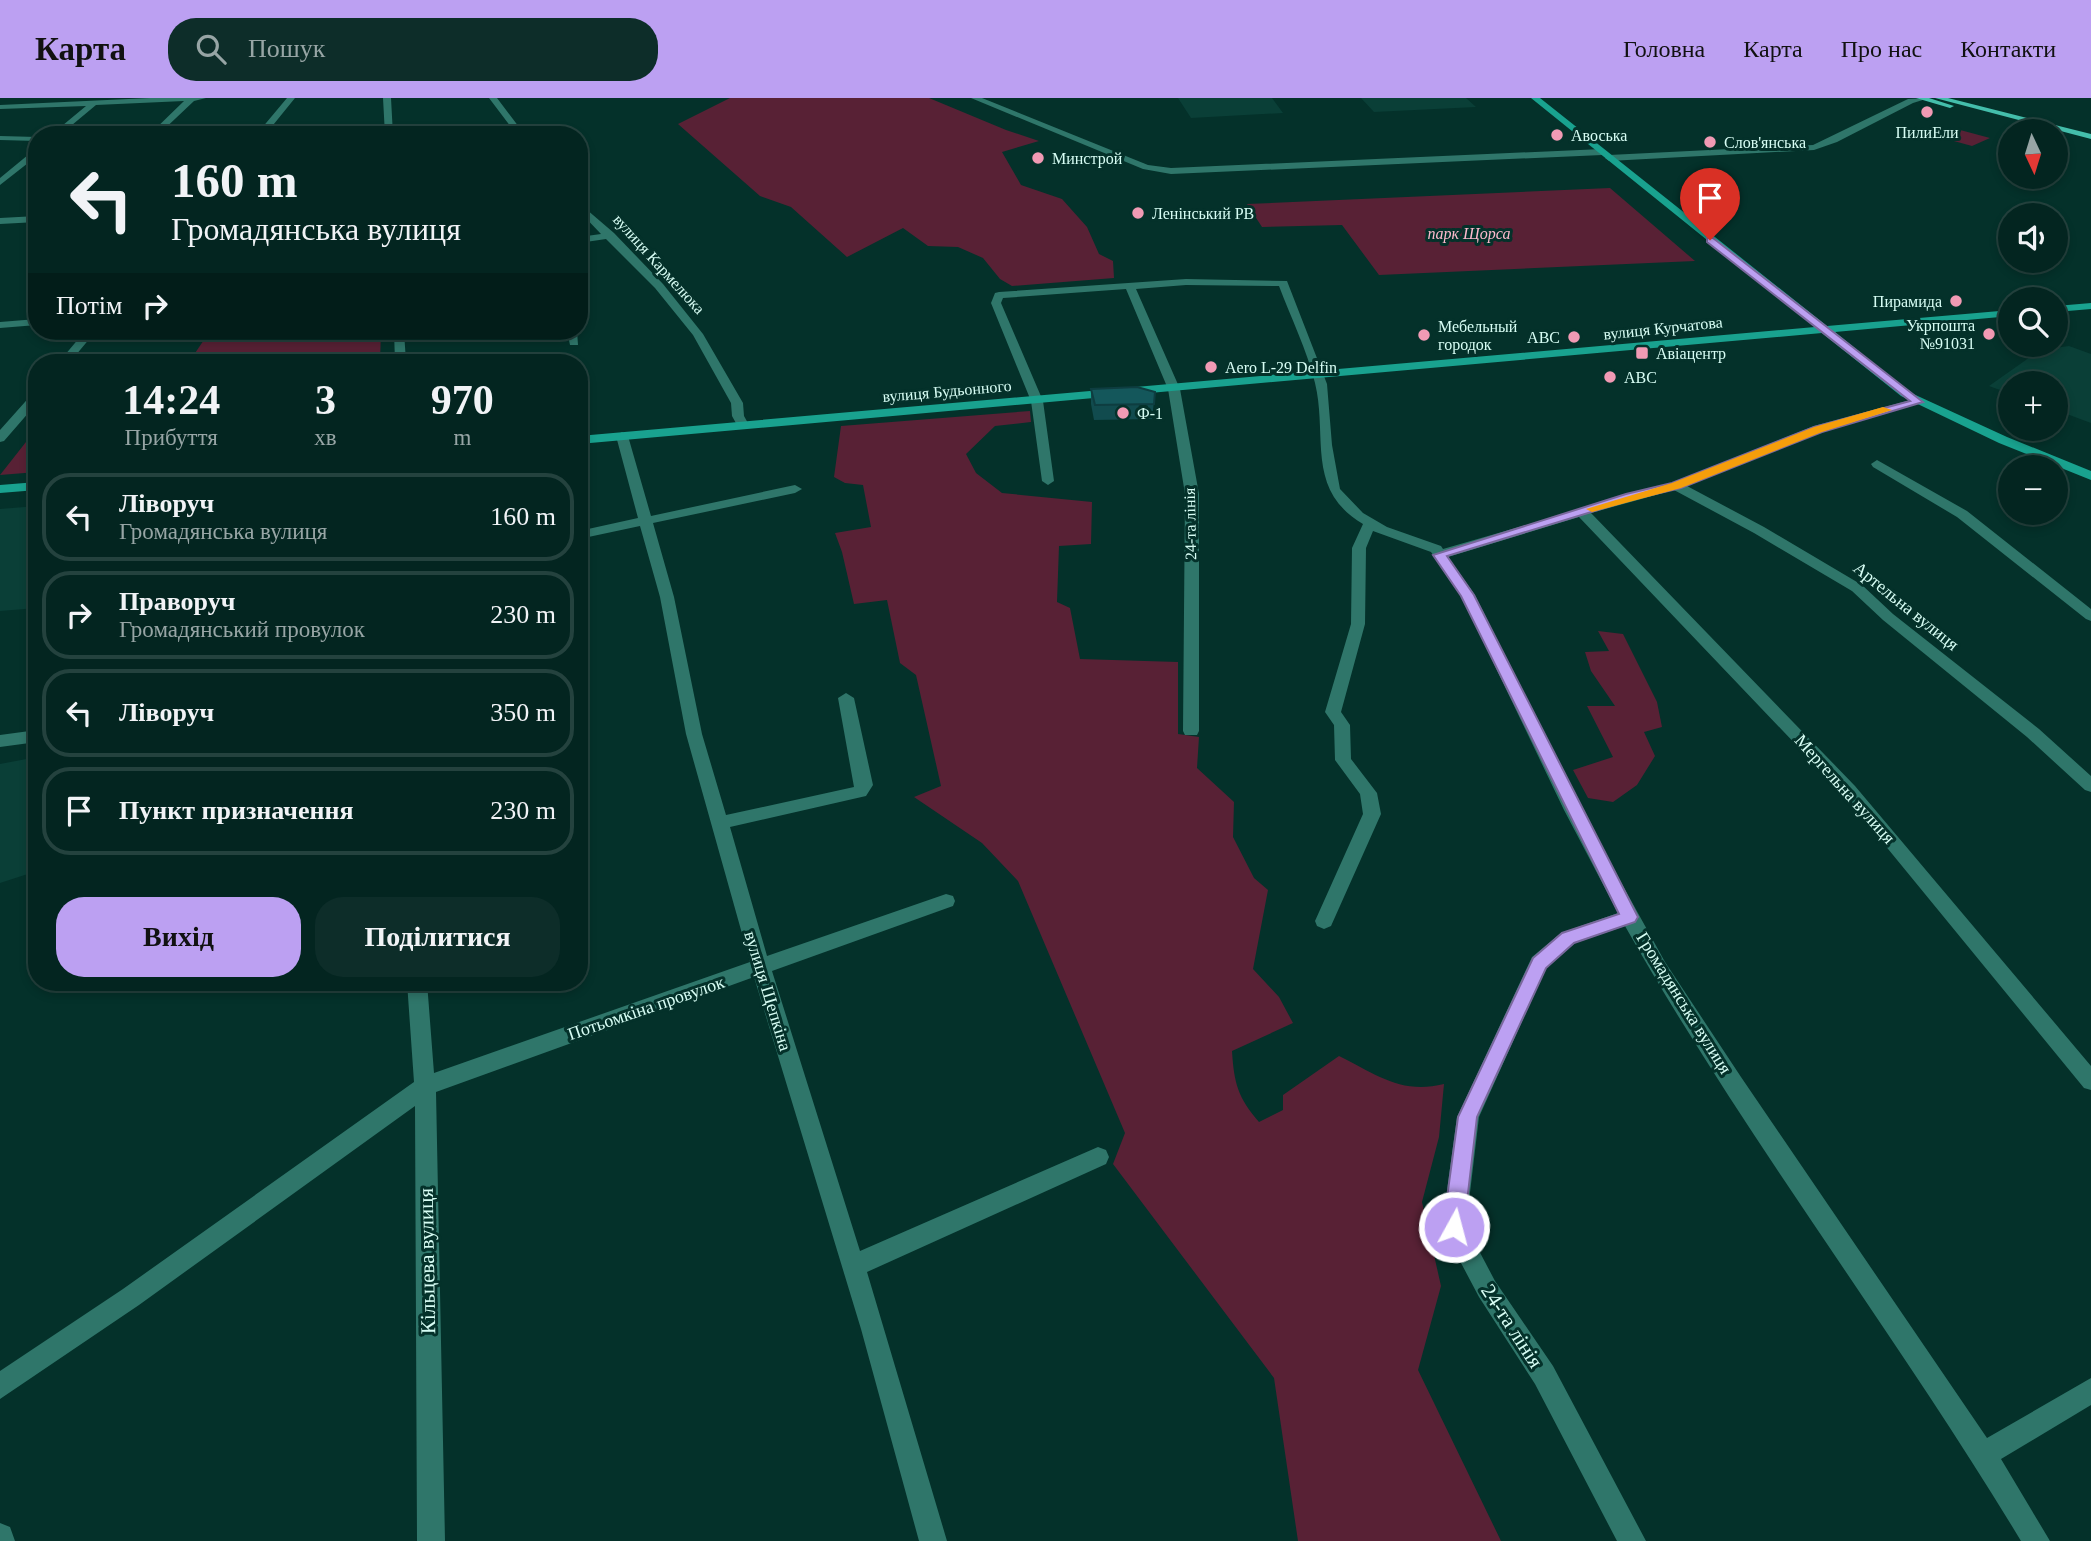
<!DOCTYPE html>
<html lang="uk">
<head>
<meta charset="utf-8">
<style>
  :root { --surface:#032520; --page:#0d2d29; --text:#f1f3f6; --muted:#97a5a5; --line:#24423e; --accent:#bca0f2 }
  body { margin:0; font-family:"Times New Roman",serif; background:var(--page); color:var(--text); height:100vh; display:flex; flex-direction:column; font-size:26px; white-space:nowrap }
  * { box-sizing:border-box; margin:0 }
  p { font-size:23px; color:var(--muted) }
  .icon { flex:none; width:38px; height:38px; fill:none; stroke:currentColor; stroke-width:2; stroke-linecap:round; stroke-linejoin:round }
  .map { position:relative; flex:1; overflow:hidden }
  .details { position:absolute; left:28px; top:256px; width:560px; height:637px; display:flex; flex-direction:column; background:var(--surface); border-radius:28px; box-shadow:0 4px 10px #0003,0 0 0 2px var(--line) }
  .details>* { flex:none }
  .guide { position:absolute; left:28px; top:28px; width:560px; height:214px; border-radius:28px; box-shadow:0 4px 10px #0003,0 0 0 2px var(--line); background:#032520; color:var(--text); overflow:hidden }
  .needle { width:46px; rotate:176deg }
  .fabs { position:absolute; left:1998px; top:21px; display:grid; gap:14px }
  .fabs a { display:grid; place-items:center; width:70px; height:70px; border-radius:50%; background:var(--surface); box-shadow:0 4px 10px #0003,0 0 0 2px var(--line); font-size:35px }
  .pin { position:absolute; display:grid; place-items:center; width:60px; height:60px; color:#fff; margin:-72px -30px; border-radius:50% 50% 50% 0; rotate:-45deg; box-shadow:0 0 7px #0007 }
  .pin .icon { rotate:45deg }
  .me { position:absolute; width:77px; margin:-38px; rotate:7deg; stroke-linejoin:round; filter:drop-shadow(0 0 5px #0008) }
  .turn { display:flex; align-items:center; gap:24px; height:147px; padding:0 28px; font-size:32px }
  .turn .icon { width:91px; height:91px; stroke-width:2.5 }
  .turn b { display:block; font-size:49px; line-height:60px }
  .then { display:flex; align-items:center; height:66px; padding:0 28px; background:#0003; gap:14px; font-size:26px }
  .eta { display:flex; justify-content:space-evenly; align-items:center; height:119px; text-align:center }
  .eta b { font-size:42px; font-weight:700; line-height:49px }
  .primary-button { display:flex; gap:14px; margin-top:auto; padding:14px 28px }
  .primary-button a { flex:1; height:80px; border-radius:28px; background:var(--accent); color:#111; font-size:28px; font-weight:700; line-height:80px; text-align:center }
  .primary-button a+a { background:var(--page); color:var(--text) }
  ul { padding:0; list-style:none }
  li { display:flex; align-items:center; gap:21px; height:88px; margin:0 14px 10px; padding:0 14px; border:4px solid var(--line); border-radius:28px }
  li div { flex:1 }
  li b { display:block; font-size:26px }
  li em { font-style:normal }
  header { display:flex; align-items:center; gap:42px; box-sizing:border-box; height:98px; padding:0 35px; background:var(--accent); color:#111 }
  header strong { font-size:33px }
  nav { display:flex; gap:38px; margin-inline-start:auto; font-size:24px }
  .search { width:490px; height:63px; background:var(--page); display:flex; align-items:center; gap:18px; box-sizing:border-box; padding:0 24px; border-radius:28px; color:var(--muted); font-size:26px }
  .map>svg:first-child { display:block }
  .built { fill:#0a3f37 }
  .green { fill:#582135 }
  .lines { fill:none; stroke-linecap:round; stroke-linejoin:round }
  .street { fill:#2f766a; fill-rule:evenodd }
  .secondary { fill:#19a28f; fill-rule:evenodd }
  .primary { fill:#44beab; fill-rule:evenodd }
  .wall { fill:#114b4e }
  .building { fill:#14575b; stroke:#0e3d40; stroke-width:2 }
  .route { fill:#bca0f2; stroke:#7a689d; stroke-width:2 }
  .slow { fill:#f59e0b }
  .poi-dot { fill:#f19ab4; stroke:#04312a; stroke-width:2.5 }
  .labels { text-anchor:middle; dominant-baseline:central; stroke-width:6; stroke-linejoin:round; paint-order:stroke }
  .far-poi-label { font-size:16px; fill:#d7fdf4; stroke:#04312a; text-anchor:start }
  .far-park-label { font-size:16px; font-style:italic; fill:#fdbacd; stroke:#04312a }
  .far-street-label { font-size:16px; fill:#d7fdf4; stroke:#04312a }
  .street-label { font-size:18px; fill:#d7fdf4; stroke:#04312a }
  .near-street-label { font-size:21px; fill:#d7fdf4; stroke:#04312a }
</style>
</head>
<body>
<header>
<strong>Карта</strong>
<div class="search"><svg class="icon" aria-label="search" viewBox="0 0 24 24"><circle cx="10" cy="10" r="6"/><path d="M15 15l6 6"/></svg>Пошук</div>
<nav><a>Головна</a><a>Карта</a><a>Про нас</a><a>Контакти</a></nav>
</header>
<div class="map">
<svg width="2091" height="1443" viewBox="0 0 2091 1443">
  <rect width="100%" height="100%" fill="#04312a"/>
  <path class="built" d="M1178 0H1272L1283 15 1191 20Z
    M1361 0H1466L1476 9 1374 14Z
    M2069 248 2091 256V325L2056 312V285H2011V296L1989 288 2040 252Z
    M37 408V510L0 513V411Z
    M37 659V773L0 785V666Z"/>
  <path class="green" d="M730 0H929L1006 32 1039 43 1002 54 1021 87 1062 101 1087 129 1099 156 1113 163 1114 180 1012 188 1000 181 983 160 958 149 928 148 903 130 847 159 791 109 760 98 678 26Z
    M1949 29 1990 40 1972 48 1932 37Z
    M1610 90 1695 163 1379 177 1342 127 1262 129 1247 106Z
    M210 233H381L380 264H189Z
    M1030 313 1031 324 995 328 966 356 976 375 1002 395 1092 404 1091 446 1059 448 1057 504 1070 510 1080 561 1178 564V636L1199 639 1197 670 1234 704 1233 739 1254 780 1268 792 1253 871 1279 899 1293 925 1232 953C1234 985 1238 1000 1259 1024L1283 1012V997L1339 958C1376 976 1401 997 1444 986L1439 1039 1422 1104 1441 1188 1418 1272 1501 1443H1298L1274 1280 1113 1066 1125 1035 1018 783 982 745 914 699 941 688 916 577 900 565 887 502 854 506 842 454 835 435 871 429 863 387 845 385 834 379 841 328Z
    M37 330V374L0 377Z
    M1598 533 1623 536 1657 604 1662 629 1644 634 1655 658 1637 687 1613 704 1588 700 1573 672 1613 659 1587 608H1615L1591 573 1585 554 1609 553Z"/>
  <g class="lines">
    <path class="street" d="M150 0H206L194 3 158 37H149L184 3 96 7 60 37H51L86 8 0 11V7Z
      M287 0H295L265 37H256Z
      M383 0H391L393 37H385Z
      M489 0H497L525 37H517Z
      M971 0H982L1148 67 1171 70 1602 51 1606 54 1602 57 1171 76 1143 71Z
      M1929 0 1913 5 1837 44 1814 52 1609 63 1605 60 1609 57 1813 47 1908 1Z
      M0 38 37 39V43L0 42Z
      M34 52H37V58L0 87V80Z
      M579 105 614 135 663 186 703 236 743 305 744 318 749 327 747 330 737 327 732 318 731 305 693 237 655 190 606 141 579 145V139L601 136 579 113Z
      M37 118V124L0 126V120Z
      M1186 181 1287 183 1327 286 1332 347 1340 391 1363 415 1387 429 1441 448 1443 451 1672 385 1814 328 1918 300 1924 304 1822 334 1687 388 1764 429 1862 487 1893 516 2039 631 2091 678V694L2085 692 2027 639 1883 522 1852 493 1754 435 1674 392 1591 415 1855 688 2091 968V992L2084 990 1843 696 1579 419 1448 459 1475 497 1581 712 1665 864 1741 979 1987 1340 2091 1280V1307L2001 1361 2050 1443H2021C1895 1234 1745 1040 1625 828L1575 845 1546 870 1479 1019 1466 1128 1495 1183 1553 1268 1646 1443H1617L1535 1286 1479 1199 1442 1129 1457 1019 1532 859 1561 835 1618 815 1564 712 1461 497 1431 454 1373 433 1366 450 1365 526 1341 614 1350 627 1351 661 1377 695 1381 716 1331 828 1324 831 1317 828 1315 823 1363 716 1360 696 1335 662 1334 627 1325 614 1351 526 1352 450 1363 426C1305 392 1328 338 1315 285 1307 252 1291 220 1279 188L1186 187 1136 191 1180 291 1199 396V633L1197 637H1185L1183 633 1185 396 1168 291 1126 191 1003 200 1001 205 1043 303 1054 383 1048 387 1042 383 1031 303 991 205 995 195 999 194Z
      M37 221V227L0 230V224Z
      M85 233H96L70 264H59Z
      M394 233H404L406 264H395Z
      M567 233H577L578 247H570Z
      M37 294V305L4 343 0 344V332L33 295Z
      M622 334 628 338 651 418 795 387 802 391 795 395 653 425 674 499 702 636 726 717 854 689 838 600 846 595 854 600 873 687 866 698 730 729 767 858 946 796 953 798 955 803 953 808 772 873 860 1153 1098 1049 1106 1052 1109 1059 1106 1066 867 1174 947 1443H919L861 1231 754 879 436 994 445 1443H417L415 1008 139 1207 0 1301V1273L123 1191 414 984 407 884H427L434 975 750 864 686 636 660 499 640 428 579 441V433L638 420 616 338Z
      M1877 362 1967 413 2091 511V523L2086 521 1957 419 1873 369 1871 366Z
      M37 632V644L0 649V637Z
      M0 1425 10 1429 15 1443H0Z"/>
    <path class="secondary" d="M1531 0H1540L1827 228 2011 212V218L1835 234 1909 294 2007 339 2091 373V382L1999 345 1901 298 1822 235 579 346V338L1815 229Z
      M2091 205V211L2056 214V208Z
      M37 384V392L0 395V387Z"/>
    <path class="primary" d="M1916 0H1929L1954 8 1950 10Z
      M1935 0H1948L2091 36V41Z"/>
  </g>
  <path class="wall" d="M1091 291 1155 294 1152 321 1094 322 1091 306Z"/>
  <path class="building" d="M1137 289 1155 294 1154 306 1095 307 1091 291Z"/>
  <path class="route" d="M1707 140H1713L1923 304 1822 334 1681 390 1634 401 1447 458 1474 497 1638 819 1635 824 1574 845 1546 870 1477 1019 1464 1129 1461 1136 1454 1139 1446 1136 1443 1129 1458 1019 1533 860 1562 835 1619 816 1461 498 1433 457 1626 396 1672 385 1814 329 1910 303 1707 144Z"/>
  <path class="slow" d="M1883 309 1892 312 1822 334 1681 390 1592 414 1586 411 1672 385 1814 329Z"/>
  <g class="poi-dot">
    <circle cx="1927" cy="14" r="7"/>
    <circle cx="1557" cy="37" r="7"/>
    <circle cx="1710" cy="44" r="7"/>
    <circle cx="1038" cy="60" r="7"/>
    <circle cx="1138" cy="115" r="7"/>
    <circle cx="1956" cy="203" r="7"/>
    <circle cx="1989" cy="236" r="7"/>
    <circle cx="1424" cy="237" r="7"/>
    <circle cx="1574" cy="239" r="7"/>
    <rect x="1635" y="248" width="14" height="14" rx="3.5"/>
    <circle cx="1211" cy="269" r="7"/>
    <circle cx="1610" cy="279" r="7"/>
    <circle cx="1123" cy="315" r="7"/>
  </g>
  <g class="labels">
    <g class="far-poi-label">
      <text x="1927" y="34" text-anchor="middle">ПилиЕли</text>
      <text x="1571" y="37">Авоська</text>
      <text x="1724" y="44">Слов'янська</text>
      <text x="1052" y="60">Минстрой</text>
      <text x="1152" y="115">Ленінський РВ</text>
      <text x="1942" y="203" text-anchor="end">Пирамида</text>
      <text x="1975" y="227" text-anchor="end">Укрпошта<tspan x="1975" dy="18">№91031</tspan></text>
      <text x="1438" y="228">Мебельный<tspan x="1438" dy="18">городок</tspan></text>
      <text x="1560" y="239" text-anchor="end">АВС</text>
      <text x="1656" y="255">Авіацентр</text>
      <text x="1225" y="269">Aero L-29 Delfin</text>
      <text x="1624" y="279">ABC</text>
      <text x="1137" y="315">Ф-1</text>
    </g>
    <g class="far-park-label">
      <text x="1469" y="135">парк Щорса</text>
    </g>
    <g class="far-street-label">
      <text transform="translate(659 166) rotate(48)">вулиця Кармелюка</text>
      <text transform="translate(1663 230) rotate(-6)">вулиця Курчатова</text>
      <text transform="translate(947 293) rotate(-5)">вулиця Будьонного</text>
      <text transform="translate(1190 426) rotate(-91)">24-та лінія</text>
    </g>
    <g class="street-label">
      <text transform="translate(1906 508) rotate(39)">Артельна вулиця</text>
      <text transform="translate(1845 691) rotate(48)">Мергельна вулиця</text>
      <text transform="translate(768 893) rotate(73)">вулиця Щепкіна</text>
      <text transform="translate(1684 905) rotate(58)">Громадянська вулиця</text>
      <text transform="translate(646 910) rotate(-19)">Потьомкіна провулок</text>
    </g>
    <g class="near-street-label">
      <text transform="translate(427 1163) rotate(-91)">Кільцева вулиця</text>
      <text transform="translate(1512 1228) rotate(57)">24-та лінія</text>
    </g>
  </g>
</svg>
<div class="fabs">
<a><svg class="needle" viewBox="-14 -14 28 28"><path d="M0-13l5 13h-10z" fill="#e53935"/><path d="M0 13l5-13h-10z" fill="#97a5a5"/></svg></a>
<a><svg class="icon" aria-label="sound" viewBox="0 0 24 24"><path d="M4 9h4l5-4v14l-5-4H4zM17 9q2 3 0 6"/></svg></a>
<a><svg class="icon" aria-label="search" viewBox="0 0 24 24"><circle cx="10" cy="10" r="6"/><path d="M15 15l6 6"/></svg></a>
<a>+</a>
<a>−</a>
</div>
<div class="pin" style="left:1710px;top:142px;background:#d93025"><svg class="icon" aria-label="arrive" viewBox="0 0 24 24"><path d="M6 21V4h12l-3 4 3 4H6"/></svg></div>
<svg class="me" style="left:1454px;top:1129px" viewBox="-20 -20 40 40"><circle r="17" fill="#bca0f2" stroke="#fff" stroke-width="3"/><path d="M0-11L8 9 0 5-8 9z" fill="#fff"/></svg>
<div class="guide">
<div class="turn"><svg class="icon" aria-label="left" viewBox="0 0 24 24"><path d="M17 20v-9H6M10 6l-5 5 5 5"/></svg><div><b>160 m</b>Громадянська вулиця</div></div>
<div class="then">Потім<svg class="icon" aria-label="right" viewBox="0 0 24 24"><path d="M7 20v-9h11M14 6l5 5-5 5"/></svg></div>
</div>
<section class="details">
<div class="eta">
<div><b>14:24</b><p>Прибуття</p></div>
<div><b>3</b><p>хв</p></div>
<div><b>970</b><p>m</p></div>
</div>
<ul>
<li><svg class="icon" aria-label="left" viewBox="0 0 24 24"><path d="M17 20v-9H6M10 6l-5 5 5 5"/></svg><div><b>Ліворуч</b><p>Громадянська вулиця</p></div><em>160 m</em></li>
<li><svg class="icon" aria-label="right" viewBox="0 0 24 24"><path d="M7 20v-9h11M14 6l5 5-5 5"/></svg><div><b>Праворуч</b><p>Громадянський провулок</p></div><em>230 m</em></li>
<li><svg class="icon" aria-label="left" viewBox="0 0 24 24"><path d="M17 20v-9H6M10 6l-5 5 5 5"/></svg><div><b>Ліворуч</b></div><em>350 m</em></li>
<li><svg class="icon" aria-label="arrive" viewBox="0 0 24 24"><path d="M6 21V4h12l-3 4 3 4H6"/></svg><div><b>Пункт призначення</b></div><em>230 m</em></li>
</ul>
<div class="primary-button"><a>Вихід</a><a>Поділитися</a></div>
</section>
</div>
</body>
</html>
